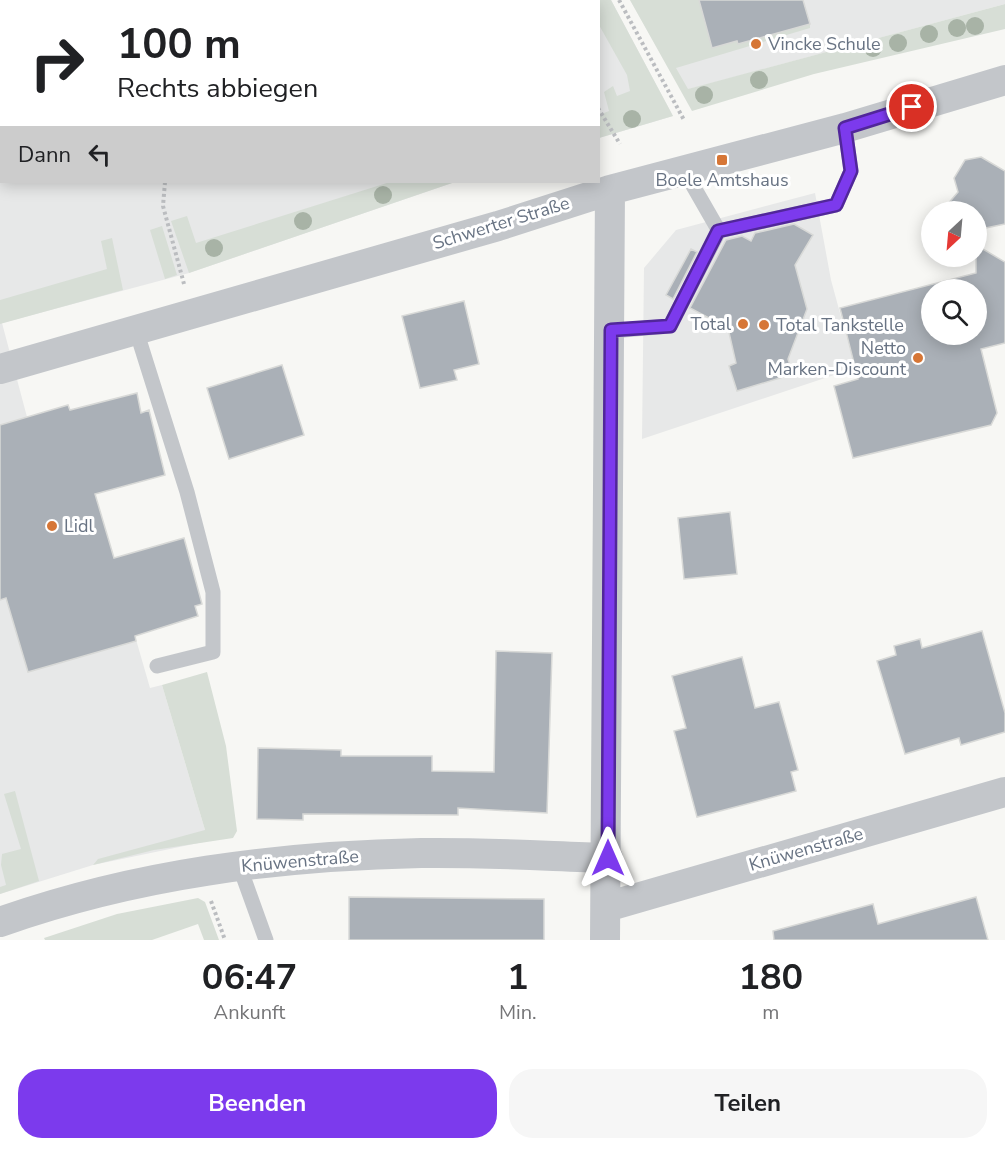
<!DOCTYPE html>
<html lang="de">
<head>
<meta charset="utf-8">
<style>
  :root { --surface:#fff; --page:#f6f6f6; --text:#202124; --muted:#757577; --accent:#7c3aed }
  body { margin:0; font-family:"Nunito Sans",sans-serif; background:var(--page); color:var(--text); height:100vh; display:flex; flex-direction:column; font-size:22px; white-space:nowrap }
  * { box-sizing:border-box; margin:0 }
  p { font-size:20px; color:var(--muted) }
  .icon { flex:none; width:33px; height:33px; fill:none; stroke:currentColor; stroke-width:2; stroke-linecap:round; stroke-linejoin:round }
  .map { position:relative; height:940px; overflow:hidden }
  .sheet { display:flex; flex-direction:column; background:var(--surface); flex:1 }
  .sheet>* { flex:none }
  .hud { position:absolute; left:0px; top:0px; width:600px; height:183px; box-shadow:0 3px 15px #0003; background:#fff; color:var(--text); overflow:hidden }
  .needle { width:39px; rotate:206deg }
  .buttons { position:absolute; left:921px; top:201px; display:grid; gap:12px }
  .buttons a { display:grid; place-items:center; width:66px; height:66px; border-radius:50%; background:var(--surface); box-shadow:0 3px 15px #0003; font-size:30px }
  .pin { position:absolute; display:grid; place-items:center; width:51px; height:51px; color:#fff; margin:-26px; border:3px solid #fff; border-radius:50%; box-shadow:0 2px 6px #0007 }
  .me { position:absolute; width:66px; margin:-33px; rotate:0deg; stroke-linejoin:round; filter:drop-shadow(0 0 4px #0008) }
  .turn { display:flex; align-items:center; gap:21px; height:126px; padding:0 18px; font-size:27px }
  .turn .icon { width:78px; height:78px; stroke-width:2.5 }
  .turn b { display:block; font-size:42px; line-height:51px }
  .then { display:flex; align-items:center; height:57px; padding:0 18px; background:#0003; gap:12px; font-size:22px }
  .eta { display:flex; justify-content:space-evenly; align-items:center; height:102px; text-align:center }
  .eta b { font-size:36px; font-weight:700; line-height:42px }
  .button { display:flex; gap:12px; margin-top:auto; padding:12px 18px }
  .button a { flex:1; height:69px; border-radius:24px; background:var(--accent); color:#fff; font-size:24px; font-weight:700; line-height:69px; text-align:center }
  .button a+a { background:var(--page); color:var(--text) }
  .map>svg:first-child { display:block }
  .built { fill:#e7e8e8 }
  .green { fill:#d7ded6 }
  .building { fill:#aab0b7; stroke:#d8d9d7; stroke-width:1.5; fill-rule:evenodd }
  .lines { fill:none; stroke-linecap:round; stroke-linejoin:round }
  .path { stroke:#bbbdc0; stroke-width:4; stroke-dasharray:3 3; stroke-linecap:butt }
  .service { stroke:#c3c6ca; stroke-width:15 }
  .minor { stroke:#c3c6ca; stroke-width:30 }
  .tree { fill:#a8b3a6 }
  .route-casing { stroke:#51269a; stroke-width:15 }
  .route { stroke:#7c3aed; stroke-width:10 }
  .poi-dot { fill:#d67636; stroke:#fff; stroke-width:2 }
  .labels { text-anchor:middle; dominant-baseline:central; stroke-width:6; stroke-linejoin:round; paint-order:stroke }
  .poi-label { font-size:18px; fill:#687383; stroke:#fff; text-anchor:start }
  .street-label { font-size:18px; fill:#687383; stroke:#fff }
</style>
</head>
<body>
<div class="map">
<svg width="1005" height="940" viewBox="0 0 1005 940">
  <rect width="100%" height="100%" fill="#f7f7f4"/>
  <path class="built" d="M0 0H611L673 116 599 138 598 2H2V182H455L189 273 2 323 27 417 135 636 150 688 162 685 205 830 213 840 93 865 0 894Z
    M630 0H1005V4L682 91Z
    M815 193 831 280 855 368 642 439 644 268 676 230Z"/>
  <path class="green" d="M584 0H611L673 116 599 138V115L609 111 604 92 613 86 617 96 630 91 627 75 599 25 598 2Z
    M630 0H699L712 47 737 41 739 44 810 24V28L676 68 688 89 1005 4V29L814 74 692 111Z
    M390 182H455L189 273 171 221 187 216 196 243Z
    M162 226 177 275 165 279 150 230Z
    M112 238 123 290 0 324V300L107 269 101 241Z
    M207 672 226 746 237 831 233 838 154 850 93 865 98 859 205 830 162 685Z
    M15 791 39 881 0 894V887L6 885 1 865 2 854 21 849 4 794Z
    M198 898 205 902 219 940H204L198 924 152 940H45L44 938 117 914Z"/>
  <path class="building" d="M699 0H803L810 24 738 44 737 41 712 48Z
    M981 157 1005 171V224L976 230V212H941L958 192 954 178 965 160Z
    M794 224 813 235 795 265 807 309 788 359 793 374 737 391 729 366 736 363 728 328 690 308 726 240 742 236 751 241 755 233Z
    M976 245 1005 262V343L981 349 997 413 991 425 853 458 834 386 858 379 840 308 976 273ZM932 290H976V334H932Z
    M691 249 697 252 673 299 666 295Z
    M464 301 479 364 454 370 457 380 420 388 402 316Z
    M282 365 304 435 229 459 207 388Z
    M137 393 141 413 149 410 165 475 95 494 114 558 184 538 202 604 195 606 198 616 135 636 136 641 28 672 6 598 0 600V425L68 405 70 410Z
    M730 512 737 574 684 579 678 518Z
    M982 631 1005 713V732L961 745 959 738 905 754 877 661 896 655 894 646 920 639 922 648Z
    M496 651 552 653 547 813 458 808V815L303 814V820L257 819 258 748 341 750V756H432V771L494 772Z
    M742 657 755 708 779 702 798 770 791 772 796 791 697 817 674 731 686 728 672 676Z
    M349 897 544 899V940H349Z
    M976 897 988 940H774L773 931 873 904 878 924Z"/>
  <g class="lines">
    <path class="path" d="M619 0 684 120
      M598 108 620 144
      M165 182 163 206 184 284
      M211 901 225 940"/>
    <path class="service" d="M684 170 719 231 836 205 851 171 845 128
      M136 330 187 492 213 592V652L157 666
      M611 331 670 326 719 231
      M239 865 266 940"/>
    <path class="minor" d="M0 369 498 226 610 190 845 128 1005 80
      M606 907 1005 792
      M0 922C136 874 277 856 421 853 483 852 545 856 608 858
      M605 940 610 190"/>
  </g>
  <g class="tree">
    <circle cx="975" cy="26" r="9"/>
    <circle cx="957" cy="28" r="9"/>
    <circle cx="929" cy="34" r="9"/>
    <circle cx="898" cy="43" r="9"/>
    <circle cx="873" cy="48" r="9"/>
    <circle cx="759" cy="80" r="9"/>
    <circle cx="704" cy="95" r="9"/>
    <circle cx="632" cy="119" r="9"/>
    <circle cx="383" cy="195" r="9"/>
    <circle cx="303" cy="221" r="9"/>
    <circle cx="214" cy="248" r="9"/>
  </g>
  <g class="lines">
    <defs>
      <path id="route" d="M608 858 611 330 670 326 718 231 836 205 851 171 845 128 912 107"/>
    </defs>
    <use href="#route" class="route-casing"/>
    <use href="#route" class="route"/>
  </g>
  <g class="poi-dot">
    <circle cx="756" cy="44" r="6"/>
    <rect x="716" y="154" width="12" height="12" rx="3"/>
    <circle cx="743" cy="324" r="6"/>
    <circle cx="764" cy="325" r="6"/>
    <circle cx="918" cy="358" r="6"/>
    <circle cx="52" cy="526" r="6"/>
  </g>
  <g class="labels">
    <g class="poi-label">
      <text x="768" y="44">Vincke Schule</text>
      <text x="722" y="180" text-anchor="middle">Boele Amtshaus</text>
      <text x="731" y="324" text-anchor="end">Total</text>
      <text x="776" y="325">Total Tankstelle</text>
      <text x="906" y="348" text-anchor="end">Netto<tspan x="906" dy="21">Marken-Discount</tspan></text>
      <text x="64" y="526">Lidl</text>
    </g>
    <g class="street-label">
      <text transform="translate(501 223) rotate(-17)">Schwerter Straße</text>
      <text transform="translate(806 849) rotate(-16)">Knüwenstraße</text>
      <text transform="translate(300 861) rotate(-5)">Knüwenstraße</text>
    </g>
  </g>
</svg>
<div class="buttons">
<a><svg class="needle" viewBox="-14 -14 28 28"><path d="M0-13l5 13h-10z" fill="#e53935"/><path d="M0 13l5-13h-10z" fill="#757577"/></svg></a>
<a><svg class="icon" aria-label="search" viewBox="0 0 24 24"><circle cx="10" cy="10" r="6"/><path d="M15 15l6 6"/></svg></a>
</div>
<div class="pin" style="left:912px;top:107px;background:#d93025"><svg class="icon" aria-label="arrive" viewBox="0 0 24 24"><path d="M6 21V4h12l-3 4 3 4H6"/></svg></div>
<svg class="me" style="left:608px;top:858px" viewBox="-20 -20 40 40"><path d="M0-17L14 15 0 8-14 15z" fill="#7c3aed" stroke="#fff" stroke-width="4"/></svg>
<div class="hud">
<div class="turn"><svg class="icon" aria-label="right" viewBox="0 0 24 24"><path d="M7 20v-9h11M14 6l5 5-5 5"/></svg><div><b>100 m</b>Rechts abbiegen</div></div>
<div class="then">Dann<svg class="icon" aria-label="left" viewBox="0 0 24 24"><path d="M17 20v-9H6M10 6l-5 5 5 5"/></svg></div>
</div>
</div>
<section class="sheet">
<div class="eta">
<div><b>06:47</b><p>Ankunft</p></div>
<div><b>1</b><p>Min.</p></div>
<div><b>180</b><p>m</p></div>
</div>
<div class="button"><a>Beenden</a><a>Teilen</a></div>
</section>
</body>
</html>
